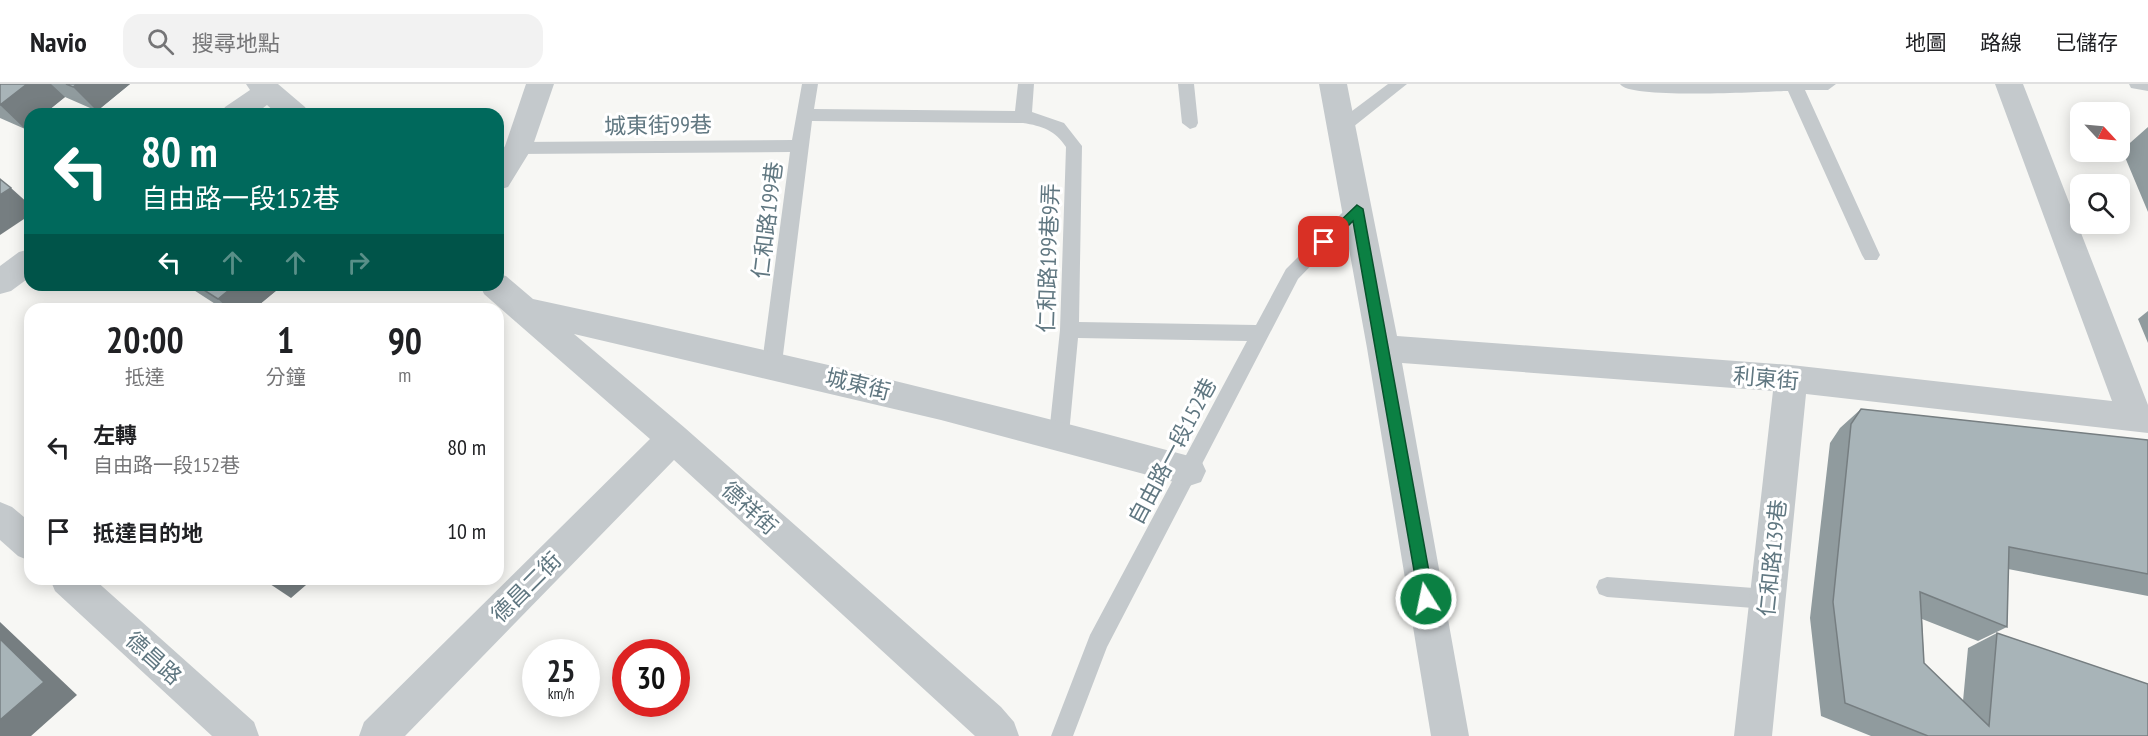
<!DOCTYPE html>
<html lang="zh-TW">
<head>
<meta charset="utf-8">
<style>
  :root { --surface:#fff; --page:#f2f2f2; --text:#202124; --muted:#757577; --line:#e0e0e0 }
  body { margin:0; font-family:"PT Sans Narrow","Noto Sans TC",sans-serif; background:var(--page); color:var(--text); height:100vh; display:flex; flex-direction:column; font-size:22px; white-space:nowrap }
  * { box-sizing:border-box; margin:0 }
  p { font-size:20px; color:var(--muted) }
  .icon { flex:none; width:33px; height:33px; fill:none; stroke:currentColor; stroke-width:2; stroke-linecap:round; stroke-linejoin:round }
  .map { position:relative; flex:1; overflow:hidden }
  .drawer { position:absolute; left:24px; top:219px; width:480px; height:282px; display:flex; flex-direction:column; background:var(--surface); border-radius:18px; box-shadow:0 3px 15px #0003 }
  .drawer>* { flex:none }
  .guide { position:absolute; left:24px; top:24px; width:480px; height:183px; border-radius:18px; box-shadow:0 3px 15px #0003; background:#00695c; color:#fff; overflow:hidden }
  .needle { width:39px; rotate:116deg }
  .fabs { position:absolute; left:2070px; top:18px; display:grid; gap:12px }
  .fabs a { display:grid; place-items:center; width:60px; height:60px; border-radius:12px; background:var(--surface); box-shadow:0 3px 15px #0003; font-size:30px }
  .speed { position:absolute; left:522px; top:555px; display:flex; gap:12px; font-size:30px; font-weight:700; text-align:center }
  .speed>* { display:grid; place-content:center; width:78px; height:78px; border-radius:50%; background:var(--surface); box-shadow:0 3px 15px #0003; line-height:1 }
  .speed small { font-size:15px; font-weight:400 }
  .speed .limit { border:9px solid #d22; background:#fff; color:#111 }
  .pin { position:absolute; display:grid; place-items:center; width:51px; height:51px; color:#fff; margin:-26px; border-radius:12px; box-shadow:0 3px 9px #0006 }
  .me { position:absolute; width:66px; margin:-33px; rotate:350deg; stroke-linejoin:round; filter:drop-shadow(0 0 4px #0008) }
  .turn { display:flex; align-items:center; gap:21px; height:126px; padding:0 18px; font-size:27px }
  .turn .icon { width:78px; height:78px; stroke-width:2.5 }
  .turn b { display:block; font-size:42px; line-height:51px }
  .lanes { display:flex; align-items:center; height:57px; padding:0 18px; background:#0003; justify-content:center; gap:30px; direction:ltr }
  .lanes .off { opacity:.35 }
  .eta { display:flex; justify-content:space-evenly; align-items:center; height:102px; text-align:center }
  .eta b { font-size:36px; font-weight:700; line-height:42px }
  ul { padding:0; list-style:none }
  li { display:flex; align-items:center; gap:18px; height:84px; padding:0 18px }
  li div { flex:1 }
  li b { display:block; font-size:22px }
  li em { font-style:normal }
  header { display:flex; align-items:center; gap:36px; box-sizing:border-box; height:84px; padding:0 30px; background:var(--surface); border-bottom:2px solid var(--line) }
  header strong { font-size:28px }
  nav { display:flex; gap:33px; margin-inline-start:auto; font-size:21px }
  .search { width:420px; height:54px; background:var(--page); display:flex; align-items:center; gap:15px; box-sizing:border-box; padding:0 21px; border-radius:18px; color:var(--muted); font-size:22px }
  .map>svg:first-child { display:block }
  .lines { fill:none; stroke-linecap:round; stroke-linejoin:round }
  .service { fill:#c4c9cc; fill-rule:evenodd }
  .minor { fill:#c4c9cc; fill-rule:evenodd }
  .wall { fill:#909b9e }
  .shaded-wall { fill:#767e81 }
  .building { fill:#a8b4b8; stroke:#767e81; stroke-width:1.5 }
  .route { fill:#0b8043; stroke:#07532c; stroke-width:1.5 }
  .labels { text-anchor:middle; dominant-baseline:central; stroke-width:6; stroke-linejoin:round; paint-order:stroke }
  .street-label { font-size:22px; fill:#607781; stroke:#fff }
</style>
</head>
<body>
<header>
<strong>Navio</strong>
<div class="search"><svg class="icon" aria-label="search" viewBox="0 0 24 24"><circle cx="10" cy="10" r="6"/><path d="M15 15l6 6"/></svg>搜尋地點</div>
<nav><a>地圖</a><a>路線</a><a>已儲存</a></nav>
</header>
<div class="map">
<svg width="2148" height="652" viewBox="0 0 2148 652">
  <rect width="100%" height="100%" fill="#f7f7f4"/>
  <g class="lines">
    <path class="service" d="M802 0H818L814 25 1015 27 1018 0H1034L1032 28 1064 39 1082 62 1079 238 1256 241 1286 185 1351 120H1363L1366 125 1298 195 1107 563 1073 652H1051L1090 551 1247 257 1078 254 1069 350 1066 356 1059 359 1052 356 1049 350 1060 246 1066 63C1055 46 1042 42 1023 39L812 37 782 279 779 285 772 287 765 285 762 279 790 68 518 70 510 64 518 58 792 56Z
      M1178 0H1194L1198 39 1196 43 1190 45 1182 39Z
      M1388 0H1407L1348 47H1336L1334 43 1336 39Z
      M1620 0H1836L1828 6H1805L1880 171 1877 176H1865L1862 171 1788 7C1764 7 1629 16 1620 0Z
      M2129 0H2148V7L2131 4Z
      M1607 493 1767 505 1775 508 1778 515 1775 522 1767 525 1607 513 1599 510 1596 503 1599 496Z"/>
    <path class="minor" d="M246 0H278L305 23 309 30H277L267 21 255 30H221L225 23 250 6Z
      M526 0H554L532 64 508 103 498 106V72L505 62Z
      M1319 0H1347L1397 252 1791 281 2112 317 1995 0H2023L2148 321V349L1806 310 1772 652H1734L1773 307 1402 279 1469 652H1431L1367 264Z
      M30 165V193L11 207 0 210V182L19 168Z
      M498 190 506 192 533 215C753 262 972 313 1189 372L1201 376 1206 387 1201 398 1189 402 941 336 574 250 685 344 1001 623 1014 638 1019 652H975L674 376 405 652H359L364 638 650 355 484 210 480 201H498Z
      M0 418 12 423 30 438V477L18 472 0 456Z
      M50 495H94L254 638 259 652H212L55 507Z"/>
  </g>
  <path class="wall" d="M0 0H130L97 27 65 13 25 45 0 34Z
    M2148 43V128L2122 66Z
    M186 201H283L254 225H223Z
    M2148 227V259L2138 235Z
    M1861 325 2148 356V512L2008 485 2007 543 1978 557 1922 535 1924 579 1963 617 1968 564 1997 549 2148 652H1871L1821 632 1810 534 1830 359 1840 344Z"/>
  <path class="shaded-wall" d="M27 0H51L65 13 44 30H30V41L25 45 0 21Z
    M77 0H130L97 27 73 3Z
    M11 104 30 121V131L0 151V111Z
    M235 201H283L254 225H229L218 215Z
    M270 495H313L291 514 267 498Z
    M0 538 77 611 31 652H0Z"/>
  <path class="building" d="M0 0H27L0 21Z
    M66 0H77L73 3Z
    M0 95 11 104 0 111Z
    M196 201H235L218 215Z
    M1861 325 2148 356V490L2009 463 2007 543 1920 508 1924 579 1989 642 1997 549 2148 600V652H1928L1845 619 1833 518 1851 340Z
    M0 555 44 598 0 636Z"/>
  <path class="route" d="M1357 121 1363 125 1434 515 1431 520 1426 522 1421 520 1419 515 1353 137 1329 161H1320L1318 158Z"/>
  <g class="labels">
    <g class="street-label">
      <text transform="translate(658 41) rotate(-1)">城東街99巷</text>
      <text transform="translate(767 136) rotate(-83)">仁和路199巷</text>
      <text transform="translate(1048 174) rotate(-88)">仁和路199巷9弄</text>
      <text transform="translate(1766 294) rotate(5)">利東街</text>
      <text transform="translate(858 300) rotate(14)">城東街</text>
      <text transform="translate(1172 367) rotate(-62)">自由路一段152巷</text>
      <text transform="translate(750 424) rotate(42)">德祥街</text>
      <text transform="translate(1772 474) rotate(-84)">仁和路139巷</text>
      <text transform="translate(526 503) rotate(-45)">德昌二街</text>
      <text transform="translate(154 574) rotate(42)">德昌路</text>
    </g>
  </g>
</svg>
<div class="fabs">
<a><svg class="needle" viewBox="-14 -14 28 28"><path d="M0-13l5 13h-10z" fill="#e53935"/><path d="M0 13l5-13h-10z" fill="#757577"/></svg></a>
<a><svg class="icon" aria-label="search" viewBox="0 0 24 24"><circle cx="10" cy="10" r="6"/><path d="M15 15l6 6"/></svg></a>
</div>
<div class="speed"><div>25<small>km/h</small></div><div class="limit">30</div></div>
<div class="pin" style="left:1324px;top:158px;background:#d93025"><svg class="icon" aria-label="arrive" viewBox="0 0 24 24"><path d="M6 21V4h12l-3 4 3 4H6"/></svg></div>
<svg class="me" style="left:1426px;top:515px" viewBox="-20 -20 40 40"><circle r="17" fill="#0b8043" stroke="#fff" stroke-width="3"/><path d="M0-11L8 9 0 5-8 9z" fill="#fff"/></svg>
<div class="guide">
<div class="turn"><svg class="icon" aria-label="left" viewBox="0 0 24 24"><path d="M17 20v-9H6M10 6l-5 5 5 5"/></svg><div><b>80 m</b>自由路一段152巷</div></div>
<div class="lanes"><svg class="icon" aria-label="left" viewBox="0 0 24 24"><path d="M17 20v-9H6M10 6l-5 5 5 5"/></svg><svg class="icon off" aria-label="ahead" viewBox="0 0 24 24"><path d="M12 20V5M6 11l6-6 6 6"/></svg><svg class="icon off" aria-label="ahead" viewBox="0 0 24 24"><path d="M12 20V5M6 11l6-6 6 6"/></svg><svg class="icon off" aria-label="right" viewBox="0 0 24 24"><path d="M7 20v-9h11M14 6l5 5-5 5"/></svg></div>
</div>
<section class="drawer">
<div class="eta">
<div><b>20:00</b><p>抵達</p></div>
<div><b>1</b><p>分鐘</p></div>
<div><b>90</b><p>m</p></div>
</div>
<ul>
<li><svg class="icon" aria-label="left" viewBox="0 0 24 24"><path d="M17 20v-9H6M10 6l-5 5 5 5"/></svg><div><b>左轉</b><p>自由路一段152巷</p></div><em>80 m</em></li>
<li><svg class="icon" aria-label="arrive" viewBox="0 0 24 24"><path d="M6 21V4h12l-3 4 3 4H6"/></svg><div><b>抵達目的地</b></div><em>10 m</em></li>
</ul>
</section>
</div>
</body>
</html>
